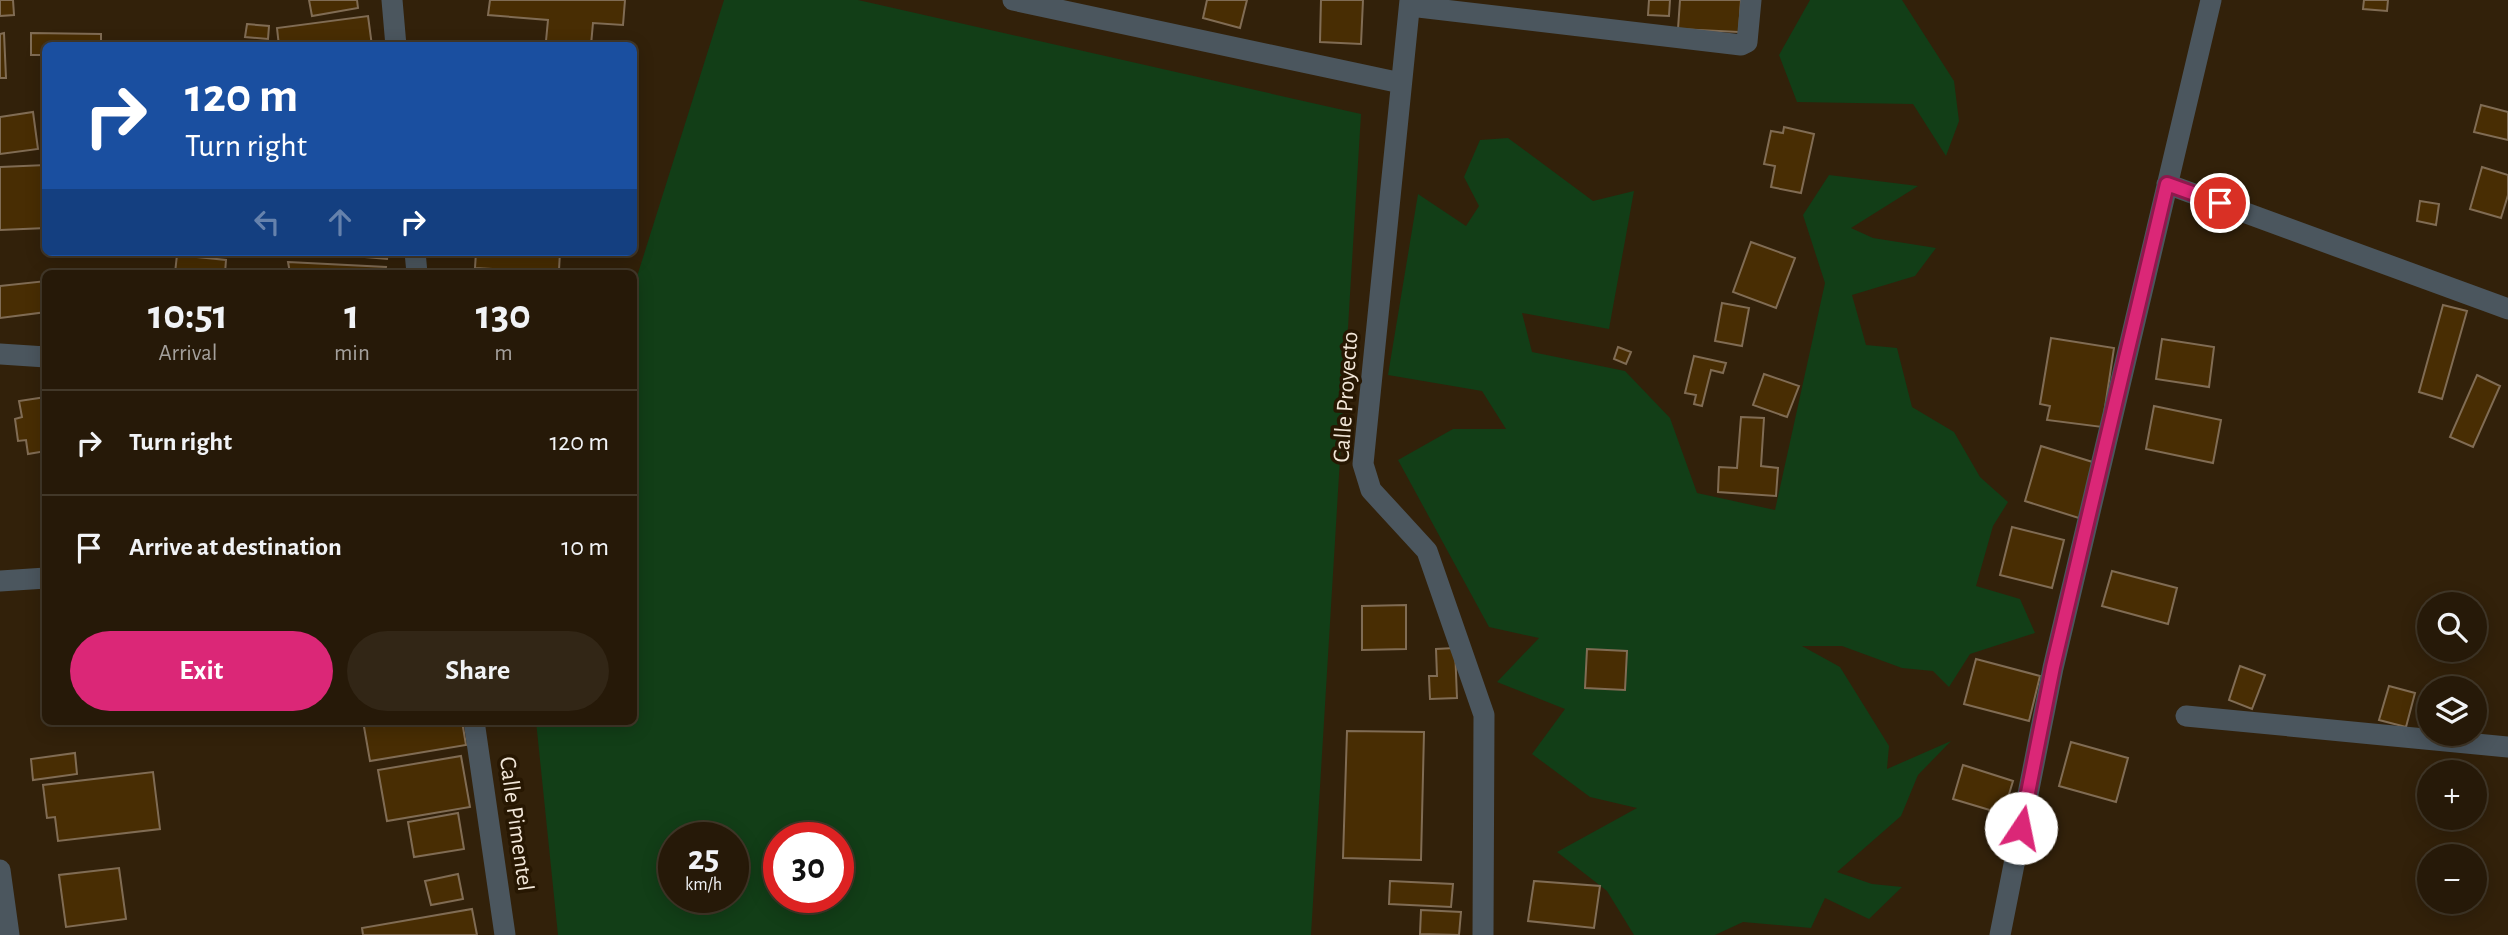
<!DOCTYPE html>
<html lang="en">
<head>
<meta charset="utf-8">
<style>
  :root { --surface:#261908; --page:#322616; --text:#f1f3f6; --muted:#a4a09c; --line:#423829; --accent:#db2777 }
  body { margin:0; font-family:"Alegreya Sans",sans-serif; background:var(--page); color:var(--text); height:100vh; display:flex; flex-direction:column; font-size:26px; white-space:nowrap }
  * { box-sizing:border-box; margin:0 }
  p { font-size:23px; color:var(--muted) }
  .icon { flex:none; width:38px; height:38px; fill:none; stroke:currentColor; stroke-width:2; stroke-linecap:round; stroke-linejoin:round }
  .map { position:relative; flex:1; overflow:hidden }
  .sheet { position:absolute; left:42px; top:270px; width:595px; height:455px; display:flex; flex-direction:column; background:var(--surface); border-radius:10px; box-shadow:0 4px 18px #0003,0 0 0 2px var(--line) }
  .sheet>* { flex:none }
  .top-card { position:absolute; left:42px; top:42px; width:595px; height:214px; border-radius:10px; box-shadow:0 4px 18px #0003,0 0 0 2px var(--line); background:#1a4fa0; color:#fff; overflow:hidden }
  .controls { position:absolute; left:2417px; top:592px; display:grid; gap:14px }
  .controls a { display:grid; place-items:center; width:70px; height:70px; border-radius:50%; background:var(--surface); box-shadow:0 4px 18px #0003,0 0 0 2px var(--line); font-size:35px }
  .speed { position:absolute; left:658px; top:822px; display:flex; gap:14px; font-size:35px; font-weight:700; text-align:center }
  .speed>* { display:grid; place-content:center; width:91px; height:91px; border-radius:50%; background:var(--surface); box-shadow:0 4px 18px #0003,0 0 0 2px var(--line); line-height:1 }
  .speed small { font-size:18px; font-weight:400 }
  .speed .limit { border:10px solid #d22; background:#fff; color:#111 }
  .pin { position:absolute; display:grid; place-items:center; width:60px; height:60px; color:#fff; margin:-30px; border:4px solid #fff; border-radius:50%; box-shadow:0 2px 7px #0007 }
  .me { position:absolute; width:77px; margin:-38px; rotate:11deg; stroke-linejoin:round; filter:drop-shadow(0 0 5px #0008) }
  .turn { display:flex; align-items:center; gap:24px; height:147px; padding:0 28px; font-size:32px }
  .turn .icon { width:91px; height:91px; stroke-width:2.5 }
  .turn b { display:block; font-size:49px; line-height:60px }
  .lanes { display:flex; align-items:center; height:66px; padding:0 28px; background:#0003; justify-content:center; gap:35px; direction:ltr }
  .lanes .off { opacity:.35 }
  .eta { display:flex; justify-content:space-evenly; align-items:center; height:119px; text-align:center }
  .eta b { font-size:42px; font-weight:600; line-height:49px }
  .primary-button { display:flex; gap:14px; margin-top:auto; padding:14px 28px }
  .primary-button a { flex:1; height:80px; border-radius:42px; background:var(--accent); color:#fff; font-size:28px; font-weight:600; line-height:80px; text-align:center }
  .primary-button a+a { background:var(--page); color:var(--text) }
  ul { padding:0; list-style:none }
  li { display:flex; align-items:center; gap:21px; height:105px; padding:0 28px; border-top:2px solid var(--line) }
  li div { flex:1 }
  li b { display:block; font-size:26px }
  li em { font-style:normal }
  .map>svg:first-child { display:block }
  .green { fill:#123e17; fill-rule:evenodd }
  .building { fill:#482d03; stroke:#806c54; stroke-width:2 }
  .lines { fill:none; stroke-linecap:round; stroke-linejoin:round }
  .minor { stroke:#4b565e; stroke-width:21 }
  .route-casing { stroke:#8e194d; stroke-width:18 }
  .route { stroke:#db2777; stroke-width:12 }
  .labels { text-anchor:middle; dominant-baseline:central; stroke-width:7; stroke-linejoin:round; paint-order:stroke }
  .street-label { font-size:24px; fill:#f2e7d9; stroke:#271702 }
</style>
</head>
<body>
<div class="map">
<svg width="2508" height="935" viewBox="0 0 2508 935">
  <rect width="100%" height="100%" fill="#32210a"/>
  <path class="green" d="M724 0H858L1361 114 1311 935H558L536 721H634V286ZM674 838H733V898H674ZM779 838H838V898H779Z
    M1810 0H1902L1954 81 1959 121 1946 156 1913 104 1797 102 1779 55Z
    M1508 138 1593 201 1634 191 1609 329 1522 313 1532 352 1625 371 1670 418 1697 493 1775 510 1825 283 1803 215 1829 175 1918 186 1851 228 1873 238 1936 248 1915 276 1852 295 1866 345 1897 348 1912 407 1954 432 1980 477 2008 502 1993 526 1976 586 2020 599 2035 633 1970 654 1949 687 1933 671 1902 668 1842 646H1802L1840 667 1889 746 1887 769 1951 741 1918 775 1901 816 1837 872 1872 884 1902 887 1869 919 1825 898 1811 928 1743 922 1715 935H1634L1607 891 1557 852 1637 808 1590 797 1532 754 1565 709 1497 682 1539 638 1489 627 1398 460 1453 429H1506L1482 391 1388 375 1418 194 1466 226 1479 206 1464 177 1480 140Z"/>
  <path class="building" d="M0 0H13L14 15 0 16Z
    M309 0H357L358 8 312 16Z
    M490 0H625L623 25 593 23 591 45 546 41 548 20 488 15Z
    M1207 0H1247L1240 28 1203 18Z
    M1321 0H1363L1361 44 1320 42Z
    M1649 0H1670L1669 16 1648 15Z
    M1680 0H1741L1739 32 1678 29Z
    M2364 0H2388L2387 11 2363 9Z
    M368 16 372 46H279L277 28Z
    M247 24 269 26 268 39 245 37Z
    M4 33 6 78H0V34Z
    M31 33 101 34V46H46V83H43V55H31Z
    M2481 105 2508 112V140L2474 132Z
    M33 112 38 149 0 154V117Z
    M1784 127 1814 134 1801 193 1771 187 1775 166 1764 164 1771 131 1783 133Z
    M46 165V228L0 230V167Z
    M2482 167 2508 175V195L2501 218 2470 209Z
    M2420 201 2439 204 2436 225 2417 221Z
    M1751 242 1795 258 1776 308 1733 292Z
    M331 252H388L387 259 331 254Z
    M476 252H560L559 270 543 269 542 272 475 268Z
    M177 255 226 260 225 273H175Z
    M288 262 386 267 385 273H290Z
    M46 281V312L0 318V286Z
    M1722 303 1749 308 1742 346 1715 341Z
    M2443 305 2467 311 2442 399 2419 392Z
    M2051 338 2114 348 2102 427 2047 420 2050 406 2040 404Z
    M2162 339 2214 347 2209 387 2156 379Z
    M1618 347 1631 352 1626 364 1614 359Z
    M1694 356 1726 363 1723 373 1711 370 1702 406 1694 404 1696 395 1685 393Z
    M1764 374 1799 386 1787 417 1753 405Z
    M2477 375 2500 386 2473 447 2450 437Z
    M46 397V451L28 454 26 440 18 441 15 419 22 417 19 401Z
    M2154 406 2221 420 2213 463 2146 449Z
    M1741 417 1764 418 1761 466 1778 468 1776 496 1718 492 1719 467 1737 468Z
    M2041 446 2099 464 2082 519 2025 501Z
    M2012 527 2064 540 2052 588 2000 575Z
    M2112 571 2177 588 2168 624 2102 606Z
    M1406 605V649L1362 650V606Z
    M1455 648 1457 698 1430 699 1429 676H1437L1436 649Z
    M1587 649 1627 651 1625 690 1585 688Z
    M1976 659 2040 676 2029 721 1964 704Z
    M2240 666 2265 675 2252 709 2229 700Z
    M2389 686 2415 693 2406 727 2379 720Z
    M66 721H163V724L66 726Z
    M363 721H462L466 745 370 761Z
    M1347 731 1424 732 1421 860 1343 858Z
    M2071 742 2128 758 2116 802 2059 786Z
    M75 753 77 774 33 780 31 759Z
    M461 756 470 807 387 821 378 770Z
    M1963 765 2013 781 2003 814 1953 799Z
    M153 772 160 829 58 841 55 817 47 818 43 785Z
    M458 813 464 849 414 857 408 822Z
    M119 868 126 919 66 927 59 875Z
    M458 874 463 899 431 905 425 881Z
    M1390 881 1453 884 1451 907 1389 904Z
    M1534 881 1600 886 1594 928 1528 921Z
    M472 909 477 935H363L362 928Z
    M1421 910 1461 912 1459 935 1420 934Z"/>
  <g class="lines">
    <path class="minor" d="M392 0 396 46
      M1013 0 1401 83
      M1410 0 1363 464 1371 490 1427 551 1484 715 1483 935
      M1410 6 1741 45 1747 42 1751 0
      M2167 184 2508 309
      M415 252 417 273
      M0 354 46 357
      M0 581 46 578
      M2186 716 2508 747
      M474 721 505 935
      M0 870 9 935
      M2000 935 2053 668 2211 0"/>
  </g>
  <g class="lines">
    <defs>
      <path id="route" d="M2021 828 2053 667 2167 184 2220 203"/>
    </defs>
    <use href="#route" class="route-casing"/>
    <use href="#route" class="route"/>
  </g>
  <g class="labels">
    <g class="street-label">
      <text transform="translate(1346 397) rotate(-86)">Calle Proyecto</text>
      <text transform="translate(516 824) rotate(82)">Calle Pimentel</text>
    </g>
  </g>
</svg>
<div class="controls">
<a><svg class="icon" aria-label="search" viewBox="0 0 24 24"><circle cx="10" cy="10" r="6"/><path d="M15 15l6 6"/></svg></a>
<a><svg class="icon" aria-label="layers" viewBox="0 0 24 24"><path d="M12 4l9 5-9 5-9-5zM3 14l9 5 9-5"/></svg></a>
<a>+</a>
<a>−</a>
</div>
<div class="speed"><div>25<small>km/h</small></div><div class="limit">30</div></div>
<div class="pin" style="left:2220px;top:203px;background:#d93025"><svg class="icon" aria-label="arrive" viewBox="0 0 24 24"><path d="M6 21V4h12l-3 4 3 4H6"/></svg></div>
<svg class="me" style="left:2021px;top:828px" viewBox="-20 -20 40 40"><circle r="19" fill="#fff"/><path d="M0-13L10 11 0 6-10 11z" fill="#db2777"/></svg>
<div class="top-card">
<div class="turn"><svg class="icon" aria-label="right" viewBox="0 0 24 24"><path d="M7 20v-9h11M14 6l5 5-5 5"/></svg><div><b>120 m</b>Turn right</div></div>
<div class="lanes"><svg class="icon off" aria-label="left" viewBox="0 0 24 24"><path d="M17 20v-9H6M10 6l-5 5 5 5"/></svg><svg class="icon off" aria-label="ahead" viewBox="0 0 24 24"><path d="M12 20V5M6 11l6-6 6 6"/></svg><svg class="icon" aria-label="right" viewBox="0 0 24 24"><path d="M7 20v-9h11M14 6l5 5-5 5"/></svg></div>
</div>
<section class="sheet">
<div class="eta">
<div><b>10:51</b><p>Arrival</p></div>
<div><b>1</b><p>min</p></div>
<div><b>130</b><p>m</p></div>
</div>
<ul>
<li><svg class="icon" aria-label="right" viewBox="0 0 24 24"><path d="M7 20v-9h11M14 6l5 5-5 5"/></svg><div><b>Turn right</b></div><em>120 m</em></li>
<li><svg class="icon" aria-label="arrive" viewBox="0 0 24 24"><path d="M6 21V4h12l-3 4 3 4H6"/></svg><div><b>Arrive at destination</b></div><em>10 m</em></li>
</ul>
<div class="primary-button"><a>Exit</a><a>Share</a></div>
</section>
</div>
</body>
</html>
